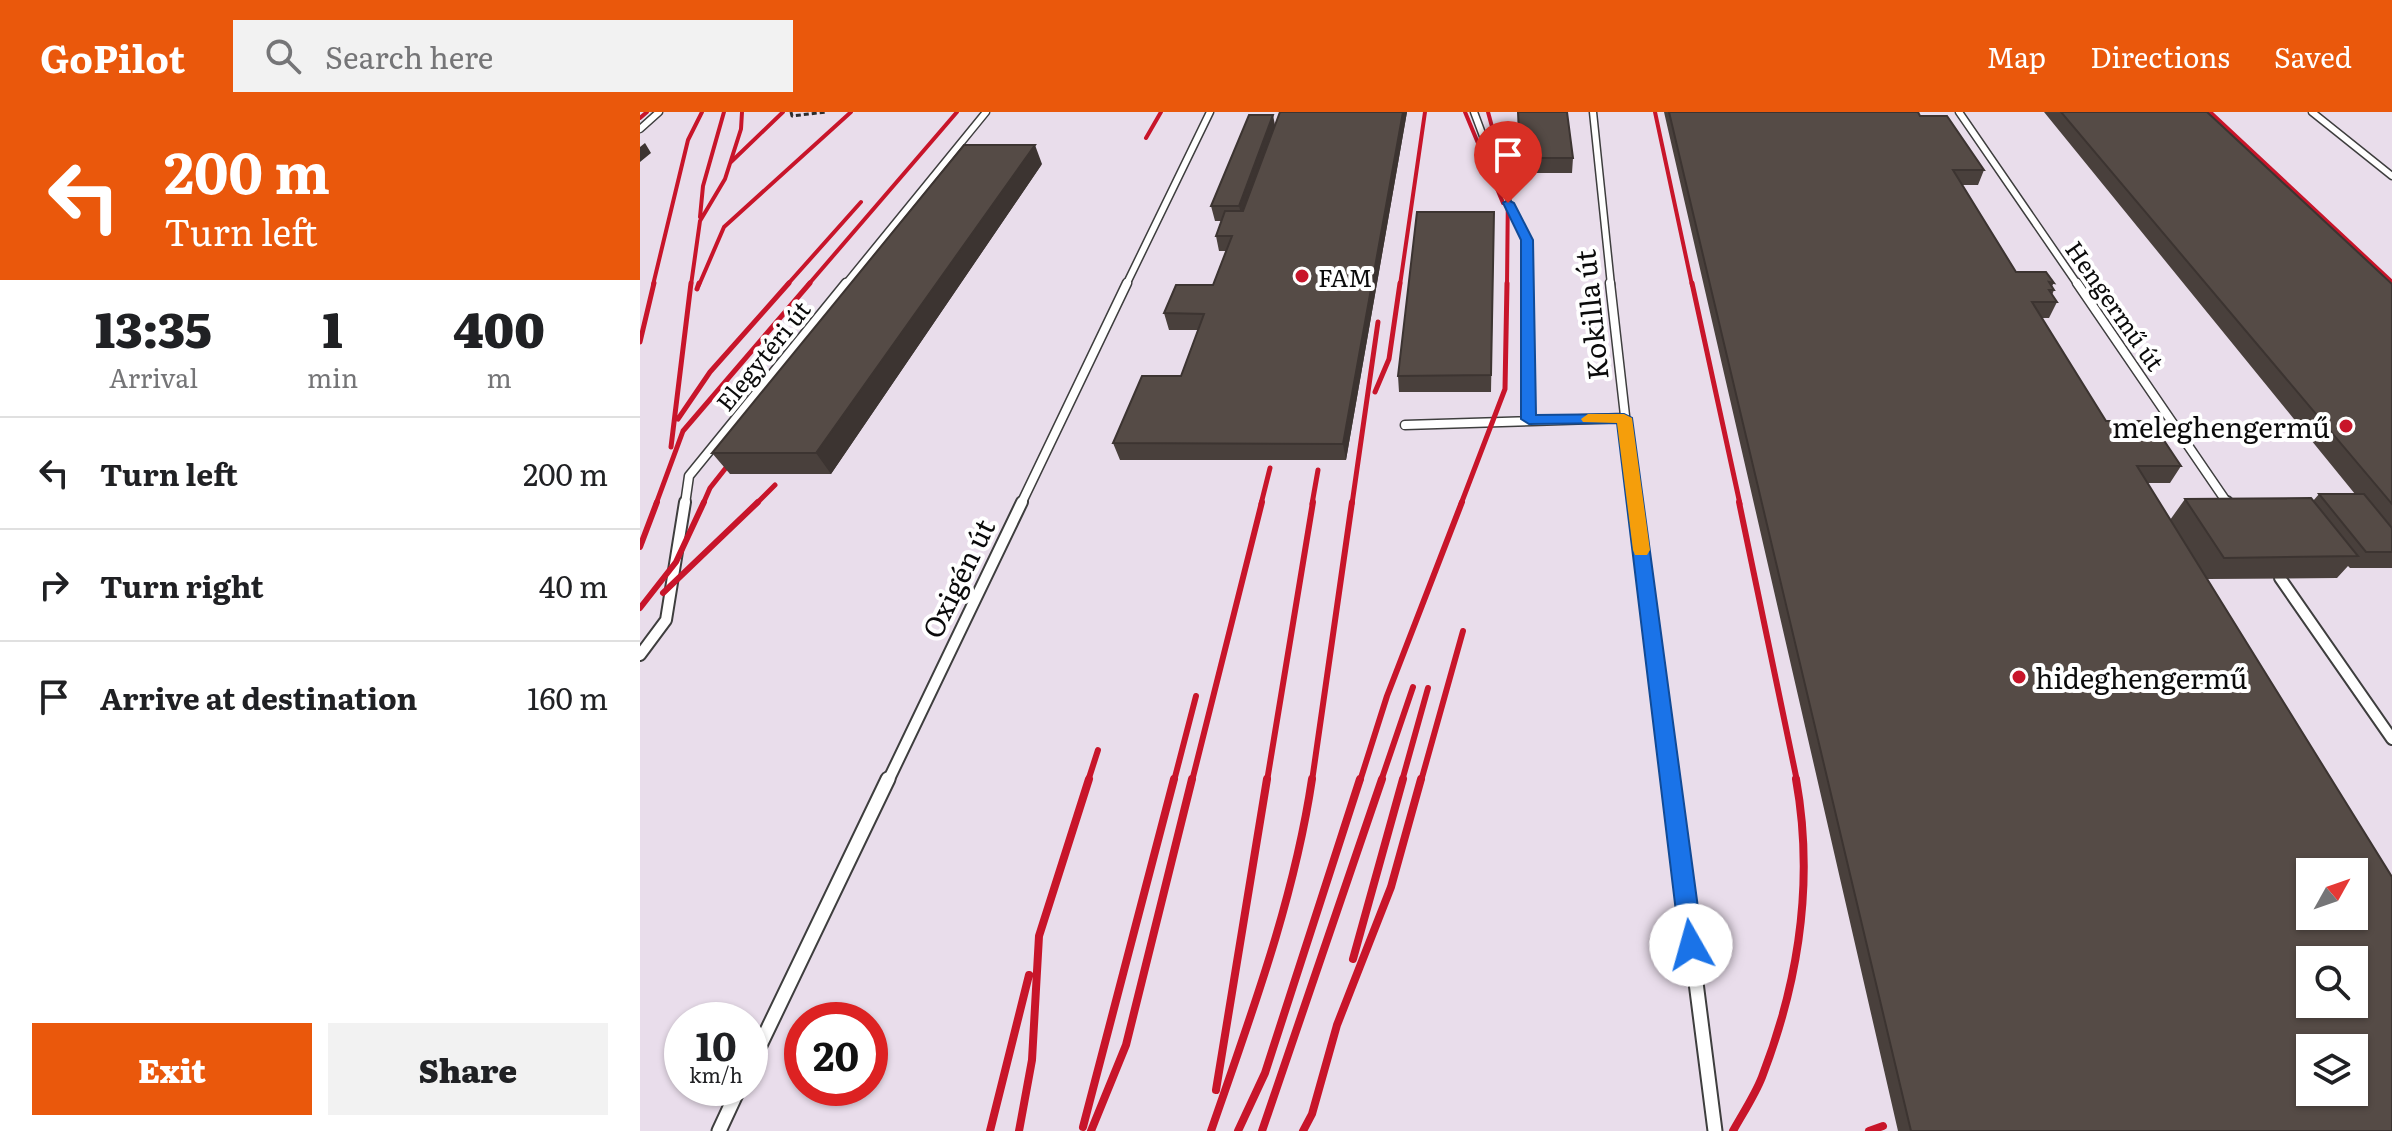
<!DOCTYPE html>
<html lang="en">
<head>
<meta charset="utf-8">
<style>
  :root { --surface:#fff; --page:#f2f2f2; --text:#202124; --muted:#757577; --line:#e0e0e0; --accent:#ea580c }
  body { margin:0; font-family:Literata,serif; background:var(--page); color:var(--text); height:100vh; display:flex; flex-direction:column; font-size:30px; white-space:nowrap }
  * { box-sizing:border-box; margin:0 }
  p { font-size:26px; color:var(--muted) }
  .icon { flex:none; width:44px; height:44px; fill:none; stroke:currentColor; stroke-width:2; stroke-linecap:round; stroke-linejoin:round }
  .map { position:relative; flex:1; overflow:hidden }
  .details { display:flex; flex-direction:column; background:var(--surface); width:640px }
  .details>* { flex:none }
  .top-card { background:#ea580c; color:#fff; overflow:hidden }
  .needle { width:52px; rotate:50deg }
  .fabs { position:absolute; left:1656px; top:746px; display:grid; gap:16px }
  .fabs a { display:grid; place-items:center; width:72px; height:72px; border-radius:0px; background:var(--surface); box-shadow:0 2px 6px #0004; font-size:40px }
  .speed { position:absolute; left:24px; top:890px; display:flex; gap:16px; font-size:40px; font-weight:700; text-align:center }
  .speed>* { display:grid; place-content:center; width:104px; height:104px; border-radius:50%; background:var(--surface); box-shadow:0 2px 6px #0004; line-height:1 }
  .speed small { font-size:20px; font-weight:400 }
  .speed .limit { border:12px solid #d22; background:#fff; color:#111 }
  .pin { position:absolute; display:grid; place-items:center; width:68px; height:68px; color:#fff; margin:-82px -34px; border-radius:50% 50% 50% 0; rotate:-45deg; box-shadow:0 0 8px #0007 }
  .pin .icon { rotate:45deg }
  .me { position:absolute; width:88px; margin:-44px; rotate:353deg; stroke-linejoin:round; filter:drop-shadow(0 0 6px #0008) }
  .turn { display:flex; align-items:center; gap:28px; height:168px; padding:0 32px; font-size:36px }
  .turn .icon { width:104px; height:104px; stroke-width:2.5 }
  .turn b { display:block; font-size:56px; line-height:68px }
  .eta { display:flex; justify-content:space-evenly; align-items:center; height:136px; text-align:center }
  .eta b { font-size:48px; font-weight:800; line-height:56px }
  .action { display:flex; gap:16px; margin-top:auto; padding:16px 32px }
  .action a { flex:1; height:92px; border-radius:0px; background:var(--accent); color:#fff; font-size:32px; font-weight:800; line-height:92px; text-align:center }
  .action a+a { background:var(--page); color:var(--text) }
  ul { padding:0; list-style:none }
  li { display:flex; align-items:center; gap:24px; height:112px; padding:0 32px; border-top:2px solid var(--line) }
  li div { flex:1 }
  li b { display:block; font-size:30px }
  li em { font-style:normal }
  header { display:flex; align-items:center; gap:48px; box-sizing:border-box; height:112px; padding:0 40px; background:var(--accent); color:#fff }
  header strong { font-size:38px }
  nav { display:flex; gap:44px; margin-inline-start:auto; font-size:28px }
  .search { width:560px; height:72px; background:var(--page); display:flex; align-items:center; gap:20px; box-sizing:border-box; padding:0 28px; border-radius:0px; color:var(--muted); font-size:30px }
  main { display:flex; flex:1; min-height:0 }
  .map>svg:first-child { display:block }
  .industrial { fill:#e9ddeb; fill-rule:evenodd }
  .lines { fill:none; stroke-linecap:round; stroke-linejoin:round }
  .service-far3-casing { stroke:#3e3e3e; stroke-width:9 }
  .service-far2-casing { stroke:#3e3e3e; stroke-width:11 }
  .service-far1-casing { stroke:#3e3e3e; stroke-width:14 }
  .service-casing { stroke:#3e3e3e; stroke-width:17 }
  .path { stroke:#2d2d2d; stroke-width:3; stroke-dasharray:5 3; stroke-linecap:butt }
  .service-far3 { stroke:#fff; stroke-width:6 }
  .service-far2 { stroke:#fff; stroke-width:8 }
  .service-far1 { stroke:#fff; stroke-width:10 }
  .service { stroke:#fff; stroke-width:13 }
  .rail-far3 { stroke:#c8152a; stroke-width:4 }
  .rail-far2 { stroke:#c8152a; stroke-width:5 }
  .rail-far1 { stroke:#c8152a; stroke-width:6 }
  .rail { stroke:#c8152a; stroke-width:8 }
  .wall { fill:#49403c }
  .shaded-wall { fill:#3c3431 }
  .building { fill:#554b46; stroke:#3c3431; stroke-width:2; fill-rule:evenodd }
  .route { fill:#1a73e8; stroke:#114b97; stroke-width:2 }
  .slow { fill:#f59e0b }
  .poi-dot { fill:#c8152a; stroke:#fff; stroke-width:3 }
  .labels { text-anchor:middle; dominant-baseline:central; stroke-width:8; stroke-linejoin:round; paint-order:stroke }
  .far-poi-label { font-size:24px; fill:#0b0b0b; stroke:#fff; text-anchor:start }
  .far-street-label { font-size:24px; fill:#0b0b0b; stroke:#fff }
  .street-label { font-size:28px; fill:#0b0b0b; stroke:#fff }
  .poi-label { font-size:28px; fill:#0b0b0b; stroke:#fff; text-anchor:end }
</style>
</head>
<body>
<header>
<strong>GoPilot</strong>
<div class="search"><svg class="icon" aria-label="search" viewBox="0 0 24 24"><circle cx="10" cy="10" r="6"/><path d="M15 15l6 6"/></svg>Search here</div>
<nav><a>Map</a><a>Directions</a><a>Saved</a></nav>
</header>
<main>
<section class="details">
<div class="top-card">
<div class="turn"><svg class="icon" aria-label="left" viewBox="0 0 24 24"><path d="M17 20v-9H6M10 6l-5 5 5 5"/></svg><div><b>200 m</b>Turn left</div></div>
</div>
<div class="eta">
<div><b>13:35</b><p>Arrival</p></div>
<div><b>1</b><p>min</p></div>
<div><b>400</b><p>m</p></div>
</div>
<ul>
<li><svg class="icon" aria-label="left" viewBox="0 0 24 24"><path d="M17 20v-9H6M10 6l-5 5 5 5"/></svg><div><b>Turn left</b></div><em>200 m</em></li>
<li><svg class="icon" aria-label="right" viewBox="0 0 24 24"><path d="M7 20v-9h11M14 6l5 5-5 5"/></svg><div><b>Turn right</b></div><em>40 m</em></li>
<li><svg class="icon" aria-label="arrive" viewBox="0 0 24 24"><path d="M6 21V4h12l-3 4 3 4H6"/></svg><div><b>Arrive at destination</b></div><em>160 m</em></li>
</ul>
<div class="action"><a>Exit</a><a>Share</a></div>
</section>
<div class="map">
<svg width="1752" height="1019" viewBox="0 0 1752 1019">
  <rect width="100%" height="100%" fill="#fff9e9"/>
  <path class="industrial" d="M0 0H1752V1019H0ZM1670 760H1714V804H1670ZM1670 848H1714V892H1670ZM42 908H110V976H42ZM162 908H230V976H162ZM1670 936H1714V980H1670Z"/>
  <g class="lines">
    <defs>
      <path id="service-far3" d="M834 0 868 91 887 128 888 173
        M953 0 971 173
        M1319 0 1438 173
        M1672 0 1752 64
        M0 17 19 0
        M205 173 346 0
        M486 173 570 0"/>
      <path id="service-far2" d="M887 171 889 307
        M970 171 995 392
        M1437 171 1588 392
        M765 313 984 306
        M45 392 49 364 206 171
        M381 392 487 171"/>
      <path id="service-far1" d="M995 390 1030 669
        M1587 390 1592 397
        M1640 466 1752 627
        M0 543 26 508 45 390
        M248 669 382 390"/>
      <path id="service" d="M1030 667 1075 1019
        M110 954 248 667
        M79 1019 99 976"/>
    </defs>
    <use href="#service-far3" class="service-far3-casing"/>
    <use href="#service-far2" class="service-far2-casing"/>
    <use href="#service-far1" class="service-far1-casing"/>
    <use href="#service" class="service-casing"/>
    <path class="path" d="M151 0 152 4 186 0"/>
    <use href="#service-far3" class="service-far3"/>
    <use href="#service-far2" class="service-far2"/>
    <use href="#service-far1" class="service-far1"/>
    <use href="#service" class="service"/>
    <path class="rail-far3" d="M825 0 863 91
      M848 0 868 74 867 173
      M1015 0 1052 173
      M1570 0 1752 170
      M0 6 7 0
      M506 26 521 0
      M91 50 143 0
      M60 105 63 74 84 0
      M13 173 48 28 62 0
      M51 173 60 109 85 67 101 17 102 0
      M59 173 84 115 211 0
      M147 173 221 90
      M168 173 317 0
      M760 173 785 0"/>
    <path class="rail-far2" d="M1052 171 1100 392
      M57 177 59 171
      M0 230 14 171
      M735 280 749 247 760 171
      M38 307 70 260 149 171
      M31 335 51 171
      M16 392 43 319 170 171
      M63 392 70 376 100 338
      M116 392 135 373
      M621 392 630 356
      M672 392 678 358
      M712 392 738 210
      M821 392 865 277 867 171"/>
    <path class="rail-far1" d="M1099 390 1157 669
      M0 435 17 390
      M23 481 118 390
      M0 496 36 450 64 390
      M448 669 458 638
      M534 669 556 584
      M552 669 622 390
      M627 669 673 390
      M672 669 712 390
      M720 669 747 584 822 390
      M741 669 773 575
      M762 669 788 576
      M781 669 823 519"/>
    <path class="rail" d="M713 847 763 667
      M576 978 627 667
      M443 1015 534 667
      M350 1019 389 863
      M379 1019 392 948 399 824 449 667
      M451 1019 486 933 552 667
      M571 1019C611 903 654 788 672 667
      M598 1019 625 961 720 667
      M622 1019 742 667
      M663 1019 672 1002 697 913 751 775 781 667
      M1093 1019C1103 1001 1115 983 1122 965 1159 869 1174 767 1156 667
      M1229 1019 1243 1014"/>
  </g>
  <path class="wall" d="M767 0 706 348H480L473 331 541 264 558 218H529L524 201 573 173 586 139H579L576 124 581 109H575L571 94 635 13Z
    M878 0 933 46 932 61H880Z
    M1024 0H1278L1280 4 1344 58 1338 73H1322L1376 160 1414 171 1412 174 1414 178 1412 183 1417 190 1409 206H1402L1466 309 1541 354 1530 371H1507L1530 408 1545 387 1673 389 1679 382H1715L1404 0H1567L1752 172V456H1710L1708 454 1697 466 1567 467 1752 1019H1258Z
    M402 52 191 362H90L72 341Z
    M854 116 851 280H759L758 264Z"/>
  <path class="shaded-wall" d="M763 0H767L706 348 703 332Z
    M633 3 636 18 603 109 599 94Z
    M5 31 11 41 0 50V35Z
    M395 33 402 52 191 362 176 341Z"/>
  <path class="building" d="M640 0H763L703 332 473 331 502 264H541L564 202 524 201 536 173H573L592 124H576L585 99H603Z
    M878 0H927L933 46H880Z
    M1029 0H1278L1280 4H1307L1344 58H1313L1376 160H1406L1414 171 1409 170 1414 178H1409L1417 190H1392L1466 309H1511L1541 354H1497L1752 765V1019H1271ZM1670 760H1714V804H1670ZM1670 848H1714V892H1670ZM1670 936H1714V980H1670Z
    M1421 0H1567L1752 172V392Z
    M609 3H633L599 94H571Z
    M324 33H395L176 341H72Z
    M777 100H854L851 263 758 264Z
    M1679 382H1724L1752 416V440H1726Z
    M1671 386 1718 444 1584 446 1545 387Z"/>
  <path class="route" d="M868 88 874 91 893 128 896 303 984 302 992 306 1063 833 1060 841 1051 844 1043 841 1040 833 977 311 889 312 881 307V128L863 91Z"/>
  <path class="slow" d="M948 302H984L992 306 1010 438 1007 443H995L993 438 977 311 943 310 941 307Z"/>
  <g class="poi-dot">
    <circle cx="662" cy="164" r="8"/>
    <circle cx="1706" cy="314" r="8"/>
    <circle cx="1379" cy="565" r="8"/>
  </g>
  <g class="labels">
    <g class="far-poi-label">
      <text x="678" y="164">FAM</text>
    </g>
    <g class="far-street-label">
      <text transform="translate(1476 193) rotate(55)">Hengermű út</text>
      <text transform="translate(122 243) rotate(-51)">Elegytéri út</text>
    </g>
    <g class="street-label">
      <text transform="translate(950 203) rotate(-96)">Kokilla út</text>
      <text transform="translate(317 466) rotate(-64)">Oxigén út</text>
    </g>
    <g class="poi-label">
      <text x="1690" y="314">meleghengermű</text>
      <text x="1395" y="565" text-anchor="start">hideghengermű</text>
    </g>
  </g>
</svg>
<div class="fabs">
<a><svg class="needle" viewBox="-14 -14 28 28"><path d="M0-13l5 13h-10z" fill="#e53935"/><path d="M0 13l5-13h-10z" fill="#757577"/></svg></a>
<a><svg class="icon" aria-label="search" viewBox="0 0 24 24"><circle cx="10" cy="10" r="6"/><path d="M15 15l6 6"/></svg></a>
<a><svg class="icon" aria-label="layers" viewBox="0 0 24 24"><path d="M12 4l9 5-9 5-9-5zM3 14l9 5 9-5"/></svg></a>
</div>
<div class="speed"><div>10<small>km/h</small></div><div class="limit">20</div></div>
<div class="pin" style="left:868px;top:91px;background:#d93025"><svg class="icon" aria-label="arrive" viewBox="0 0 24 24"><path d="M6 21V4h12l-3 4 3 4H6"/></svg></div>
<svg class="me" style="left:1051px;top:833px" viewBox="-20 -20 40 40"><circle r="19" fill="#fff"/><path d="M0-13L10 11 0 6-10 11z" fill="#1a73e8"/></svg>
</div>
</main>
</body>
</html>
